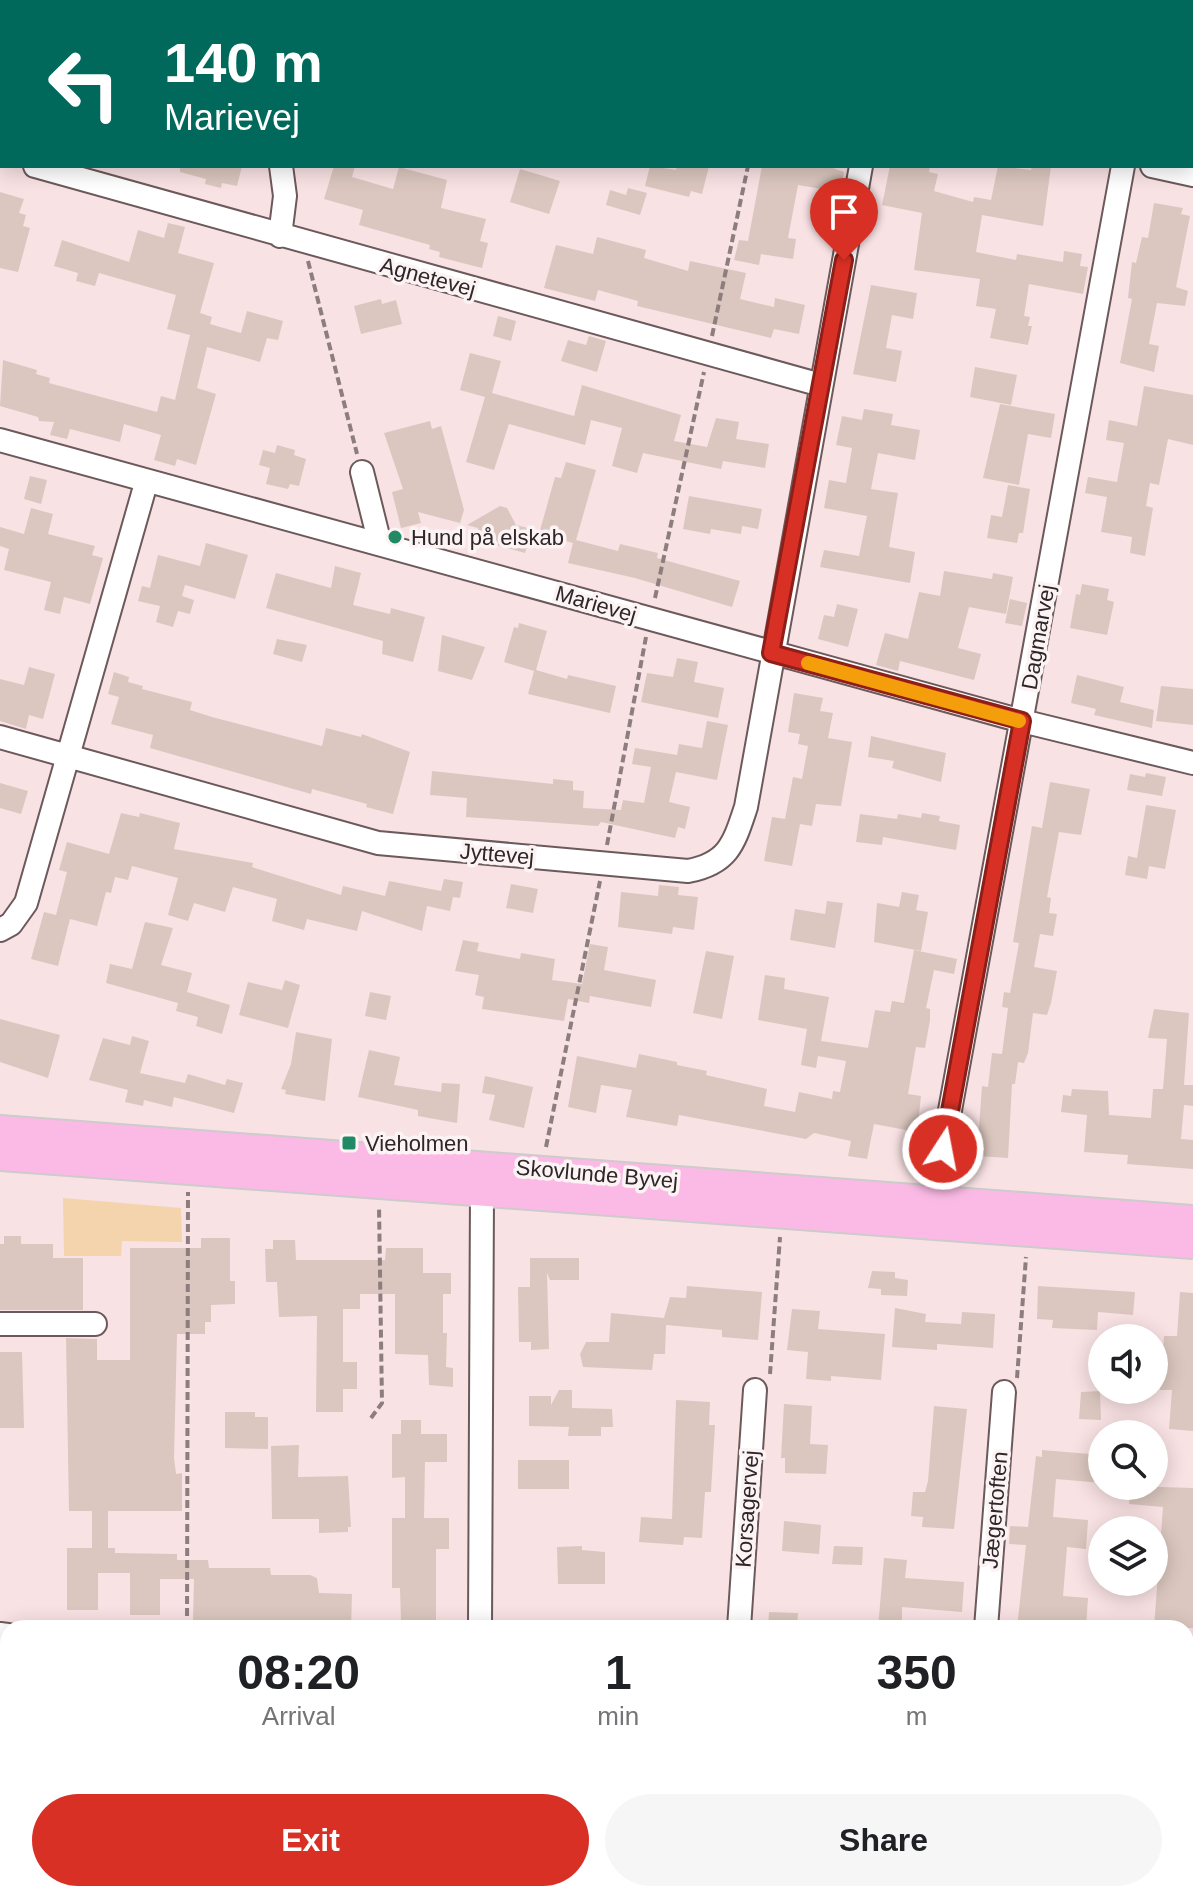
<!DOCTYPE html>
<html lang="en">
<head>
<meta charset="utf-8">
<style>
  :root { --surface:#fff; --page:#f6f6f6; --text:#202124; --muted:#757577; --accent:#d93025 }
  body { margin:0; font-family:Helvetica,sans-serif; background:var(--page); color:var(--text); height:100vh; display:flex; flex-direction:column; font-size:30px; white-space:nowrap }
  * { box-sizing:border-box; margin:0 }
  p { font-size:26px; color:var(--muted) }
  .icon { flex:none; width:44px; height:44px; fill:none; stroke:currentColor; stroke-width:2; stroke-linecap:round; stroke-linejoin:round }
  .map { position:relative; flex:1; overflow:hidden }
  .drawer { position:absolute; left:0px; top:1620px; width:1194px; height:282px; display:flex; flex-direction:column; background:var(--surface); border-radius:24px 24px 0 0; box-shadow:0 4px 20px #0003 }
  .drawer>* { flex:none }
  .guide { position:absolute; left:0px; top:0px; width:1194px; height:168px; box-shadow:0 4px 20px #0003; background:#00695c; color:#fff; overflow:hidden }
  .controls { position:absolute; left:1088px; top:1324px; display:grid; gap:16px }
  .controls a { display:grid; place-items:center; width:80px; height:80px; border-radius:50%; background:var(--surface); box-shadow:0 4px 20px #0003; font-size:40px }
  .pin { position:absolute; display:grid; place-items:center; width:68px; height:68px; color:#fff; margin:-82px -34px; border-radius:50% 50% 50% 0; rotate:-45deg; box-shadow:0 0 8px #0007 }
  .pin .icon { rotate:45deg }
  .me { position:absolute; width:88px; margin:-44px; rotate:11deg; stroke-linejoin:round; filter:drop-shadow(0 0 6px #0008) }
  .turn { display:flex; align-items:center; gap:28px; height:168px; padding:0 32px; font-size:36px }
  .turn .icon { width:104px; height:104px; stroke-width:2.5 }
  .turn b { display:block; font-size:56px; line-height:68px }
  .eta { display:flex; justify-content:space-evenly; align-items:center; height:136px; text-align:center }
  .eta b { font-size:48px; font-weight:700; line-height:56px }
  .button { display:flex; gap:16px; margin-top:auto; padding:16px 32px }
  .button a { flex:1; height:92px; border-radius:48px; background:var(--accent); color:#fff; font-size:32px; font-weight:700; line-height:92px; text-align:center }
  .button a+a { background:var(--page); color:var(--text) }
  .map>svg:first-child { display:block }
  .green { fill:#f3d4ad }
  .building { fill:#dbc7bf }
  .lines { fill:none; stroke-linecap:round; stroke-linejoin:round }
  .minor-casing { stroke:#6c595b; stroke-width:26 }
  .major-casing { stroke:#cdcbcb; stroke-width:32 }
  .path { stroke:#8c7d7f; stroke-width:4; stroke-dasharray:8 4; stroke-linecap:butt }
  .minor { stroke:#fff; stroke-width:22 }
  .major { stroke:#fbbae5; stroke-width:28 }
  .route-casing { stroke:#8d1f18; stroke-width:20 }
  .route { stroke:#d93025; stroke-width:14 }
  .slow { stroke:#f59e0b; stroke-width:14 }
  .poi-dot { fill:#218965; stroke:#fcf3f4; stroke-width:3 }
  .labels { text-anchor:middle; dominant-baseline:central; stroke-width:7; stroke-linejoin:round; paint-order:stroke }
  .street-label { font-size:22px; fill:#2e2627; stroke:#fcf3f4 }
  .poi-label { font-size:22px; fill:#2e2627; stroke:#fcf3f4; text-anchor:start }
</style>
</head>
<body>
<div class="map">
<svg width="1193" height="1901" viewBox="0 0 1193 1901">
  <rect width="100%" height="100%" fill="#f9e2e4"/>
  <path class="green" d="M63 1198 181 1208 182 1242 122 1241 121 1256H64Z"/>
  <path class="building" d="M180 166H242L237 186 222 183 221 188 205 184 206 179 180 172Z
    M334 166H355L352 177 393 189 399 167 447 180 441 208 486 219 480 241 488 243 482 268 439 257 440 252 429 249 430 245 359 225 363 210 324 199Z
    M650 166 676 170 677 166H709L702 194 691 191 689 197 645 186Z
    M762 166H827L844 172 840 192 798 185 788 238 796 239 793 259 761 254 759 265 734 260 739 240 748 241Z
    M890 166H930L929 172 938 174 934 191 973 202 974 197 991 200 998 166 1031 170 1032 166H1051L1043 226 982 215 976 252 1016 260 1017 254 1063 262 1064 251 1082 254 1080 266 1088 267 1083 294 1029 284 1024 316 1030 317 1028 326H1032L1028 345 990 338 996 309 976 306 980 279 914 270 922 213 882 205Z
    M520 169 560 181 549 214 510 202Z
    M628 188 647 193 640 215 606 205 610 190 626 195Z
    M0 192 24 199 19 213 26 215 23 226 30 228 18 272 0 268Z
    M1154 203 1183 208 1181 214 1190 216 1176 287 1188 291 1185 306 1157 303 1149 344 1159 346 1154 372 1120 363 1132 299 1128 298 1132 262 1136 263 1142 237 1148 238Z
    M168 223 185 227 178 253 214 263 200 313 212 317 210 324 241 333 247 311 283 321 278 340 267 338 260 362 207 347 197 388 216 394 196 465 177 459 175 466 154 460 161 435 124 424 120 442 70 429 67 439 50 435 54 422 39 421 38 417 0 406 3 360 37 370 36 374 50 378 49 383 157 412 161 396 175 400 190 335 167 329 176 295 99 273 95 286 76 281 78 273 54 266 62 240 129 262 138 230 164 238Z
    M597 237 646 250 644 258 688 271 690 261 746 273 740 299 774 307 775 298 805 305 799 334 774 329 771 338 637 306 638 301 598 290 595 301 544 288 556 245 593 254Z
    M871 285 917 293 913 319 892 315 886 348 902 351 896 382 853 374Z
    M381 299 382 304 396 300 402 324 361 334 354 306Z
    M498 316 516 321 511 341 493 336Z
    M589 336 606 341 597 372 561 361 568 340 586 345Z
    M470 353 501 361 492 393 574 416 582 385 681 415 674 441 707 447 716 418 739 422 736 439 769 444 765 468 723 461 721 469 643 453 637 473 612 466 622 428 591 420 585 445 509 424 494 470 466 462 485 397 460 390Z
    M975 367 1017 375 1011 405 970 397Z
    M1144 386 1193 395V445L1168 439 1159 485 1150 483 1146 506 1153 508 1145 556 1130 553 1132 537 1101 532 1107 497 1085 493 1088 477 1117 482 1124 443 1106 440 1109 420 1137 426Z
    M1000 404 1055 414 1051 438 1028 434 1019 485 983 478Z
    M864 409 893 414 891 425 920 430 915 460 878 453 871 489 898 493 889 547 915 552 910 583 820 567 824 550 859 556 867 516 824 508 829 480 846 483 852 448 836 445 842 416 862 420Z
    M430 421 432 429 441 426 464 510 460 523 418 512 421 523 401 528 392 492 403 489 384 433Z
    M277 445 295 450 294 455 306 459 299 486 290 484 288 489 266 484 270 468 259 465 263 450 275 453Z
    M566 462 596 470 576 540 618 551 620 544 658 553 657 558 740 581 732 607 635 578 568 563 573 543 539 534 555 477 561 478Z
    M30 476 47 480 41 504 24 499Z
    M1008 485 1030 489 1023 533H1019L1017 543 987 538 991 515 1002 517Z
    M689 496 762 509 758 529 742 526 741 534 711 529 710 534 683 529Z
    M500 506 507 508 516 525 532 529 525 553 474 539 478 528 467 525Z
    M31 508 53 514 48 534 95 546 92 555 103 558 90 604 64 597 60 614 44 610 51 582 4 570 9 549 0 546V527L24 534Z
    M206 543 248 555 235 599 185 585 182 596 194 600 190 614 178 611 173 627 156 622 160 606 138 601 142 586 150 588 158 555 200 566Z
    M335 566 361 573 353 605 390 614 391 608 425 617 413 662 382 654 383 641 266 608 276 573 331 588Z
    M944 571 992 579 993 573 1013 577 1006 614 969 607 958 648 981 654 974 680 900 661 898 671 876 665 885 633 908 639 919 592 940 596Z
    M1082 584 1109 589 1107 600 1114 602 1107 635 1070 628 1076 594 1080 595Z
    M1010 599 1027 603 1022 626 1005 623Z
    M837 604 858 609 848 647 818 639 824 615 834 617Z
    M519 623 547 631 536 670 567 679 568 675 616 686 610 713 528 694 534 671 504 662 514 627 518 628Z
    M442 635 485 647 472 680 438 671Z
    M277 639 307 645 302 662 273 654Z
    M677 658 698 662 694 682 724 688 718 718 641 702 647 673 673 677Z
    M29 667 55 674 43 719 29 715 26 729 0 721V679L24 685Z
    M114 672 129 677 128 682 143 686 142 689 192 702 190 710 212 717 322 746 326 728 361 737 362 734 410 752 393 814 366 807 367 804 312 789 311 794 150 748 153 735 111 724 119 697 108 694Z
    M1077 675 1124 687 1120 702 1154 710 1152 728 1094 715 1096 709 1071 703Z
    M1161 686 1193 689V725L1156 721Z
    M794 693 823 698 820 711 833 713 828 738 852 742 841 806 816 804 812 826 800 824 792 866 764 861 772 817 785 819 793 777 802 779 808 746 798 744 800 734 788 732Z
    M707 721 728 725 717 780 676 772 669 802 690 807 685 829 678 827 675 838 601 822 598 826 466 817 467 798 430 795 432 771 553 784V779L573 781V790L584 791 583 808 621 810 623 800 644 803 651 767 632 764 635 748 677 755 679 744 702 748Z
    M871 736 946 753 941 782 892 768 894 761 868 757Z
    M1146 773 1166 777 1162 796 1127 790 1130 774 1145 777Z
    M1050 782 1090 789 1081 835 1059 832 1047 897 1051 898 1049 913 1057 914 1053 936 1040 934 1034 967 1057 971 1051 1003 1047 1015 1033 1013 1028 1053 1024 1063 1018 1062 1015 1084H1012L1008 1158 977 1156 982 1086 988 1087 992 1053 1002 1054 1008 1008 1002 1007 1004 992 1010 993 1019 943 1013 942 1032 826 1042 828Z
    M0 783 28 791 21 814 0 808Z
    M1146 805 1176 810 1165 869 1149 866 1147 879 1125 875 1128 856 1137 858Z
    M121 813 139 817 140 813 180 823 174 849 253 863 252 867 341 895 343 886 385 896 389 881 441 891 444 879 463 882 460 898 453 897 450 911 427 906 422 931 362 911 357 931 307 919 304 930 272 921 277 899 233 887 225 912 194 903 188 921 168 915 178 878 132 866 128 880 115 877 111 893 106 892 97 926 70 919 58 966 31 959 44 912 56 915 67 872 59 870 67 842 109 854Z
    M922 813 940 816 939 821 960 825 956 850 883 837 882 845 856 842 860 814 897 819 898 814 921 818Z
    M511 884 538 889 533 913 506 908Z
    M659 885 679 887 678 895 698 897 694 930 673 927 672 934 618 927 621 892 658 896Z
    M902 892 919 895 916 910 928 912 921 951 874 942 877 903 899 907Z
    M827 901 843 903 835 948 790 940 795 909 825 914Z
    M145 922 173 928 161 965 192 973 187 992 230 1005 222 1034 196 1026 198 1017 176 1011 178 1003 106 983 110 964 132 969Z
    M463 940 479 943 477 951 520 959 521 953 555 959 552 980 582 984 590 944 608 947 604 970 656 980 651 1007 590 996 589 1003 568 999 564 1021 482 1009 484 997 475 995 479 975 455 971Z
    M914 950 957 959 954 974 934 970 926 1008 930 1009V1020L925 1048 916 1047 908 1094 921 1096 917 1132 874 1124 867 1159 848 1156 851 1141 814 1133 806 1139 679 1115 677 1126 626 1117 632 1090 601 1085 596 1113 568 1107 577 1056 636 1068 639 1054 677 1062V1065L707 1071 706 1075 767 1089 764 1106 795 1112 799 1092 832 1099 833 1091 840 1092 846 1061 818 1056 816 1068 801 1065 807 1029 758 1020 765 975 785 978 784 989 829 997 821 1041 868 1048 875 1010 890 1012 892 1001 904 1003Z
    M706 951 734 956 722 1019 693 1013Z
    M285 980 300 985 288 1028 239 1015 248 982 282 990Z
    M370 992 391 996 386 1020 365 1016Z
    M1154 1009 1189 1013 1184 1085H1193V1106L1184 1105 1181 1139 1193 1140V1169L1127 1164 1128 1155 1084 1152 1087 1115 1061 1112 1063 1095 1071 1096 1072 1089 1108 1091 1109 1115 1151 1118 1153 1089H1163L1167 1039 1148 1038Z
    M0 1019 60 1035 48 1078 0 1062Z
    M296 1032 332 1039 325 1101 285 1094 286 1090 281 1089 291 1064Z
    M132 1036 149 1041 140 1073 185 1083 188 1074 225 1085 227 1079 243 1083 234 1113 174 1097 172 1107 144 1100 143 1106 125 1102 128 1090 89 1080 103 1038 130 1045Z
    M369 1050 400 1057 394 1085 441 1092 442 1083 460 1084 457 1123 418 1116V1110L358 1097Z
    M485 1076 533 1087 524 1128 489 1120 495 1095 482 1093Z
    M4 1236H21V1244H53V1258H83V1310H0V1244H4Z
    M201 1238H230V1281H235V1304L211 1305V1322H205V1334H177L174 1458 176 1474 182 1473V1511H108V1548H115V1553L177 1554V1560H208L209 1568H270L271 1575H310L317 1578 319 1593 352 1594 351 1628H295V1622L193 1620 194 1579H160V1615H130V1573H98V1610H67V1548H92V1511H69L66 1338 97 1339V1360H130V1248H201Z
    M273 1240H295L296 1260H385L386 1248H423V1273H451V1294H443V1333H447L446 1367 453 1368V1387L429 1385 428 1355 395 1354V1294H360V1309H343V1362H357V1389H343V1412H316L317 1316 279 1317 277 1282H266L265 1249H273Z
    M530 1258H579V1280H550L547 1273 549 1349 531 1350V1342H519L518 1287H530Z
    M872 1271 895 1272V1278L908 1280 907 1296 881 1295V1289L868 1288Z
    M687 1286 762 1292 758 1340 722 1337V1330L666 1325 665 1354H654L652 1370 583 1367 580 1354 586 1342H609L611 1313 664 1318 670 1297 686 1298Z
    M1038 1286 1135 1292 1133 1315 1098 1312 1097 1330 1052 1328 1053 1320 1037 1319Z
    M1180 1292 1193 1293V1431L1169 1429 1172 1390H1160L1164 1336H1177Z
    M895 1308 926 1314 925 1322 961 1324 962 1312 995 1314 993 1348 937 1344V1350L892 1347Z
    M792 1309 820 1311 818 1329 885 1334 881 1380 831 1376V1381L806 1379 808 1352 787 1350Z
    M0 1352H22L24 1428H0Z
    M559 1390H572V1408L612 1409 613 1427H601V1436H568L569 1427 529 1426V1396H551V1405Z
    M1100 1391 1101 1420 1079 1419 1081 1392Z
    M676 1400 710 1402 709 1425H715L711 1492H705L702 1538 684 1537 683 1545 639 1542 641 1517 672 1519Z
    M784 1404 812 1406 810 1444 828 1445 826 1474 785 1473V1458H781Z
    M934 1406 967 1409 954 1529 922 1527 923 1517 911 1516 913 1492H925L928 1481Z
    M225 1412H255V1417H268V1449L225 1448Z
    M401 1420H421V1434H447V1462H425L424 1518H449V1549H436V1628H405V1621H401L400 1588H392V1518H405V1477L392 1478V1434H401Z
    M299 1445 298 1477 348 1476 351 1527H348V1532L319 1533V1519H272L271 1446Z
    M1042 1450 1102 1455V1483L1056 1479 1053 1517 1088 1520 1086 1549 1067 1547 1063 1596 1088 1598 1086 1628H1017L1026 1545 1009 1544 1010 1526 1028 1527 1036 1456 1042 1457Z
    M518 1460H569V1489H518Z
    M1130 1486 1193 1488V1628H1154L1163 1507 1129 1504Z
    M784 1521 821 1525 819 1554 782 1551Z
    M582 1546V1550L605 1552V1584H558L557 1547Z
    M834 1546 863 1547 862 1565 832 1564Z
    M884 1558 907 1560 905 1578 964 1582 962 1612 902 1607V1628H878Z
    M769 1612 798 1613 797 1628H768Z"/>
  <g class="lines">
    <defs>
      <path id="minor" d="M471 0 479 2
        M68 2 70 0
        M96 2 97 0
        M247 2 248 0
        M0 61 2 60
        M0 92 2 90
        M0 154H2
        M35 166 821 385
        M1152 166 1193 175
        M280 236 285 196 281 166
        M0 440 1022 721 1193 763
        M362 472 380 544
        M0 737 378 843 688 871C729 863 734 843 746 807L861 166
        M0 930 11 924 26 903 146 483
        M933 1203 1123 166
        M0 1324H95
        M480 1628 482 1193
        M739 1628 755 1390
        M986 1628 1004 1392
        M0 1634 8 1635
        M1186 1740 1193 1741
        M0 1845 8 1846
        M465 1894 479 1895
        M721 1901V1894
        M964 1901 965 1894"/>
      <path id="major" d="M0 1130 1193 1220
        M0 1156 1193 1244"/>
    </defs>
    <use href="#minor" class="minor-casing"/>
    <use href="#major" class="major-casing"/>
    <path class="path" d="M308 261 357 454
      M712 336 748 166
      M655 598 704 372
      M607 845 646 637
      M546 1147 600 881
      M770 1374 780 1237
      M1017 1378 1026 1257
      M371 1418 382 1403 379 1206
      M187 1628 188 1192
      M1186 1859 1193 1850
      M1186 1879 1193 1883"/>
    <use href="#minor" class="minor"/>
    <use href="#major" class="major"/>
  </g>
  <g class="lines">
    <defs>
      <path id="route" d="M844 260 771 653 1022 721 943 1149"/>
    </defs>
    <use href="#route" class="route-casing"/>
    <use href="#route" class="route"/>
    <path class="slow" d="M808 663 1019 721"/>
  </g>
  <g class="poi-dot">
    <circle cx="395" cy="537" r="8"/>
    <rect x="341" y="1135" width="16" height="16" rx="4"/>
  </g>
  <g class="labels">
    <g class="street-label">
      <text transform="translate(428 277) rotate(15)">Agnetevej</text>
      <text transform="translate(596 604) rotate(16)">Marievej</text>
      <text transform="translate(1038 637) rotate(-80)">Dagmarvej</text>
      <text transform="translate(497 854) rotate(5)">Jyttevej</text>
      <text transform="translate(597 1174) rotate(5)">Skovlunde Byvej</text>
      <text transform="translate(747 1509) rotate(-86)">Korsagervej</text>
      <text transform="translate(995 1510) rotate(-85)">Jægertoften</text>
    </g>
    <g class="poi-label">
      <text x="411" y="537">Hund på elskab</text>
      <text x="365" y="1143">Vieholmen</text>
    </g>
  </g>
</svg>
<div class="controls">
<a><svg class="icon" aria-label="sound" viewBox="0 0 24 24"><path d="M4 9h4l5-4v14l-5-4H4zM17 9q2 3 0 6"/></svg></a>
<a><svg class="icon" aria-label="search" viewBox="0 0 24 24"><circle cx="10" cy="10" r="6"/><path d="M15 15l6 6"/></svg></a>
<a><svg class="icon" aria-label="layers" viewBox="0 0 24 24"><path d="M12 4l9 5-9 5-9-5zM3 14l9 5 9-5"/></svg></a>
</div>
<div class="pin" style="left:844px;top:260px;background:#d93025"><svg class="icon" aria-label="arrive" viewBox="0 0 24 24"><path d="M6 21V4h12l-3 4 3 4H6"/></svg></div>
<svg class="me" style="left:943px;top:1149px" viewBox="-20 -20 40 40"><circle r="17" fill="#d93025" stroke="#fff" stroke-width="3"/><path d="M0-11L8 9 0 5-8 9z" fill="#fff"/></svg>
<div class="guide">
<div class="turn"><svg class="icon" aria-label="left" viewBox="0 0 24 24"><path d="M17 20v-9H6M10 6l-5 5 5 5"/></svg><div><b>140 m</b>Marievej</div></div>
</div>
<section class="drawer">
<div class="eta">
<div><b>08:20</b><p>Arrival</p></div>
<div><b>1</b><p>min</p></div>
<div><b>350</b><p>m</p></div>
</div>
<div class="button"><a>Exit</a><a>Share</a></div>
</section>
</div>
</body>
</html>
